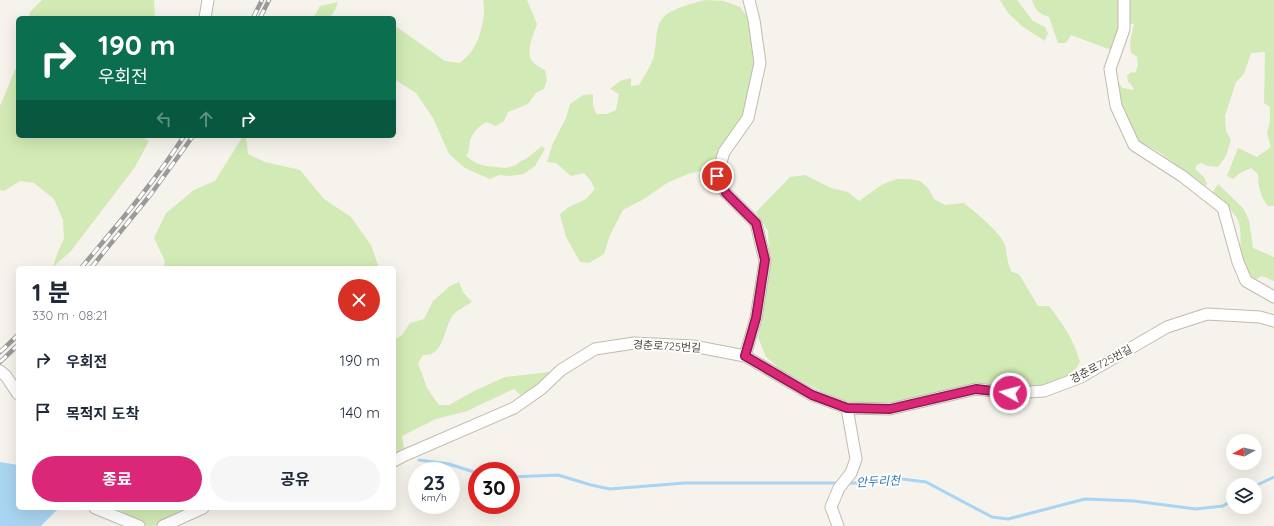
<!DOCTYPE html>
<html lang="ko">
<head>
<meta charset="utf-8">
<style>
  :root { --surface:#fff; --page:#f6f6f7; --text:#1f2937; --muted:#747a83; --accent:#db2777 }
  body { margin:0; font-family:Quicksand,"Noto Sans KR",sans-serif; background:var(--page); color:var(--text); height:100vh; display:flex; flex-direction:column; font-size:15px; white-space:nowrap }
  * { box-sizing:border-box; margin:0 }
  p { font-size:13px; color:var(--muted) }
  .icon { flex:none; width:22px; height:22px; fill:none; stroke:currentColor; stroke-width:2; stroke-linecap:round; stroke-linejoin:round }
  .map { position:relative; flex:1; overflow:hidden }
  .sheet { position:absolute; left:16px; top:266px; width:380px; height:244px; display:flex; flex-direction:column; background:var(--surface); border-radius:6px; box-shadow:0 4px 16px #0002 }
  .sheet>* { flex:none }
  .top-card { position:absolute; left:16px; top:16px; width:380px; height:122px; border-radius:6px; box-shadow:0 4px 16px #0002; background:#0b6e4f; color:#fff; overflow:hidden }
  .needle { width:26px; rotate:262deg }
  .fabs { position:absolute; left:1226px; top:434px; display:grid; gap:8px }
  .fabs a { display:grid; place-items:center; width:36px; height:36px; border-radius:50%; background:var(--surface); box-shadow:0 4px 16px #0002; font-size:20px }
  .speed { position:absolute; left:408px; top:462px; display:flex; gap:8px; font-size:20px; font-weight:700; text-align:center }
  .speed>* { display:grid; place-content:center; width:52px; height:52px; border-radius:50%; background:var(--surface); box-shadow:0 4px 16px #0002; line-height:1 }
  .speed small { font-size:10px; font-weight:400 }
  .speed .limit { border:6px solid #d22; background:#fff; color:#111 }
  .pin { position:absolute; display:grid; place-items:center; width:34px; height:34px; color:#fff; margin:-17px; border:2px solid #fff; border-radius:50%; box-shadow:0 1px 4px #0007 }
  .me { position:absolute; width:44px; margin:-22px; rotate:277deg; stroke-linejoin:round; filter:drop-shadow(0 0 3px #0008) }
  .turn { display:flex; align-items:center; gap:14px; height:84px; padding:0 16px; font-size:18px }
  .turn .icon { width:52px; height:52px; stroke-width:2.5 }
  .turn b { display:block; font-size:28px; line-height:34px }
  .lanes { display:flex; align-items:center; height:38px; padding:0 16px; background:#0003; justify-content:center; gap:20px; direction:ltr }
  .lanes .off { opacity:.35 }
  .round { display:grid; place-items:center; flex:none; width:42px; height:42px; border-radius:21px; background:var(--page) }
  .headline { display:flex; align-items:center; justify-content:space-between; height:68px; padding:0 16px }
  h1 { font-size:24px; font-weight:700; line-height:30px }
  .cta { display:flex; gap:8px; margin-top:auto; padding:8px 16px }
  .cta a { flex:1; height:46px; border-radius:24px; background:var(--accent); color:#fff; font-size:16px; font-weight:700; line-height:46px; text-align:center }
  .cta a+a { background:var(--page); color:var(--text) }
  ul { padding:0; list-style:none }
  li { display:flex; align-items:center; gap:12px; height:52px; padding:0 16px }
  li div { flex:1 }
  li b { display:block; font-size:15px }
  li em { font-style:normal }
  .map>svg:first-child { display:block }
  .green { fill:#d2eab5 }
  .water { fill:#a9d4f2 }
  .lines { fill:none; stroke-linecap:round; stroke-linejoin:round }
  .stream { stroke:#a9d4f2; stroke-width:3 }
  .minor-casing { stroke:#c2bbae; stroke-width:13 }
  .minor { stroke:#fff; stroke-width:11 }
  .rail-casing { stroke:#9a9a9a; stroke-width:4.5 }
  .rail { stroke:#fff; stroke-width:3; stroke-dasharray:9; stroke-linecap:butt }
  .route-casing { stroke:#8e194d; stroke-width:10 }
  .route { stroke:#db2777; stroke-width:7 }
  .labels { text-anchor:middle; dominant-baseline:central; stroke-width:4; stroke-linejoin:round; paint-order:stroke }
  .street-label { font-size:11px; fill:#4b4439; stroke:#fff }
  .water-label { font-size:12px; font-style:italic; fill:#2e7ab2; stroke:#fff }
</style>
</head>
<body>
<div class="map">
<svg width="1274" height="526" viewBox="0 0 1274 526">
  <rect width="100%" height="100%" fill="#f6f3ec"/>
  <path class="green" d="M42 0H154L155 18H29L30 12Z
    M483 0H527L537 24C534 34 525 51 532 61 535 65 540 67 545 70L547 80 544 89 536 93 528 104 508 112 504 121 496 126 486 122C479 126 472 133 470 141 468 149 471 148 466 156L476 163 485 166 506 168 516 165 521 161 526 159 542 146 545 149 535 166 524 174 510 176 499 175 490 179 465 168 449 154 433 118 416 93 394 79V25L445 61 460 63C463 60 468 56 471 52 480 41 487 14 483 0Z
    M705 0 724 1 740 7 748 18 754 45 753 72 747 94V114L715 164 709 169 688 174 667 183 644 199 623 210 610 235 604 254 589 263 580 262 566 237 560 214 569 207 586 199 595 189 590 180 584 173 571 176 556 163 547 162 553 143 566 118 570 104 583 95 593 94V105L596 114H607L616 110 619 94 610 89 620 81 631 78V86L639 85C644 76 652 65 654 55 658 38 653 20 672 11 682 6 694 3 705 0Z
    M1000 0H1017L1033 21 1045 27 1048 33 1045 41 1023 27 1008 13Z
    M1032 0H1121C1122 18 1119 33 1111 50L1071 35 1066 43H1058L1049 17C1039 14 1035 10 1032 0Z
    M1128 0H1274V206H1268C1260 196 1258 186 1258 174L1251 168 1240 173 1233 179 1227 176 1238 148 1257 157 1271 147 1267 133 1270 121V107L1264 103 1265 52 1251 53 1244 74 1236 82 1225 116 1226 131 1231 140 1226 156 1218 167 1208 166 1201 163 1197 165 1195 169 1204 177 1207 184 1206 186 1159 152 1140 142 1131 130 1120 106 1115 74 1122 88 1134 90 1131 84 1128 82 1127 76 1131 72 1135 73 1138 66 1137 57 1131 53 1130 42 1134 24 1128 23Z
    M338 2 336 8 330 18H311L314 17 320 6Z
    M18 63V136H140L149 141 135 167 71 251 53 267 57 254 64 239 63 220 54 199 34 183 20 181 4 191 0 190V106Z
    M243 136H246L248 154 265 162 300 170 324 199 351 217 371 245 379 268H163L165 261 154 238 166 213 194 190 215 181Z
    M805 175 831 188 848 192 859 201 883 184 897 179H909L920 181 928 188 934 199 945 205 964 203C974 211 1001 233 1005 245 1008 256 1006 261 1012 272L1019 274 1038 306H1049C1063 324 1074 340 1080 362L1072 375 1054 382 1030 389 898 402 855 403 834 398 781 370 766 357 758 337 770 267 768 231 756 212 790 177Z
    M1218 184 1243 208 1249 220 1253 248 1274 257V281L1262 276 1256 279C1253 277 1249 275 1246 272 1236 259 1244 235 1238 220 1234 211 1219 200 1212 193Z
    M459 282 463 292 472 302C466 306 457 310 453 315 443 329 444 357 423 355L418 363 427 388 439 405H449L474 391 505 377 550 372 547 379 521 396 514 389 467 411 436 419 402 436 404 448 394 454V340L402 335 410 323 424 319 433 301 450 286Z
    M115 508H189C175 516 165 526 147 526Z"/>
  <path class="water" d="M0 462 18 465V508H59L41 526H0Z"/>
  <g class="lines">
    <path class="stream" d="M419 460 449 464 477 473
      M511 477 558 475 591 485 610 489 685 483H839
      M847 483H862L894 478 926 482 992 517 1008 519 1085 499 1134 501 1196 509 1223 506 1233 500
      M1255 486 1274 477"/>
    <defs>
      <path id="minor" d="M1124 0V29L1110 69 1116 106 1134 145 1182 176 1223 208 1238 262 1246 281 1274 297
        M205 18 208 0
        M745 356 756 318 765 261 756 223 726 193 717 176 724 152 748 118 760 63 754 20 749 0
        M0 371 6 376 18 394
        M394 461 403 456 514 408 541 389 561 370 595 349 634 343 693 346 745 356 812 395 847 408 890 409 976 389 1010 393 1044 391 1081 377 1167 327 1207 314 1260 317 1274 321
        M95 508 139 526
        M163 526 203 508
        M838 526 831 507 839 488 851 473 856 459 847 408"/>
    </defs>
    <use href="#minor" class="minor-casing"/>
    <use href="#minor" class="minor"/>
    <defs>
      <path id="rail" d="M253 18 262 0
        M260 18 269 0
        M81 268C117 225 154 183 184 136
        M91 268 151 194 193 136
        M0 352 18 335
        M0 362 18 345"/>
    </defs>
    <use href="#rail" class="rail-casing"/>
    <use href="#rail" class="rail"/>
  </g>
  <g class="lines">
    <defs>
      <path id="route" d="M717 176 726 193 756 223 765 260 756 318 745 356 812 395 847 408 890 409 976 389 1010 393"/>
    </defs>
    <use href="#route" class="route-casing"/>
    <use href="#route" class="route"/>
  </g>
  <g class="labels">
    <g class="street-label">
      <text transform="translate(667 346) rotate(3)">경춘로725번길</text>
      <text transform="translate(1101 364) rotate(-28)">경춘로725번길</text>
    </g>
    <g class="water-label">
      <text transform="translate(878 481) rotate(-3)">안두리천</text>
    </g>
  </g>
</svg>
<div class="fabs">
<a><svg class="needle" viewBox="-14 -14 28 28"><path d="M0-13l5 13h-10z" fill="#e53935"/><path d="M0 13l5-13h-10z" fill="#747a83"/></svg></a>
<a><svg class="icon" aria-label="layers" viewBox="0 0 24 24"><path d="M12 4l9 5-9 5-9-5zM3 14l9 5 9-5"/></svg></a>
</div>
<div class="speed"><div>23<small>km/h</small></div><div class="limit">30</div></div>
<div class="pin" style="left:717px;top:176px;background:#d93025"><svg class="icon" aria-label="arrive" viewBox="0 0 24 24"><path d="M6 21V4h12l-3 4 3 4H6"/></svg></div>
<svg class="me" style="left:1010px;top:393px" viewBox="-20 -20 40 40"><circle r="17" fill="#db2777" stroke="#fff" stroke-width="3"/><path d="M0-11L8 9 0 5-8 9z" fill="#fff"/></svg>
<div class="top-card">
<div class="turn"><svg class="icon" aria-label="right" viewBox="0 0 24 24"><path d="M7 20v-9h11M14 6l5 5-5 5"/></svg><div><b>190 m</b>우회전</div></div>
<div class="lanes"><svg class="icon off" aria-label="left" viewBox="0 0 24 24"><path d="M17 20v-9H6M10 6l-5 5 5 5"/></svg><svg class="icon off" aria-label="ahead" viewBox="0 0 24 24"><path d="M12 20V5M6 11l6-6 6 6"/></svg><svg class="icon" aria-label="right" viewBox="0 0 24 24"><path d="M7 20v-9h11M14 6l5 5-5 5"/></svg></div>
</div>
<section class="sheet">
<div class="headline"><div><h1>1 분</h1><p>330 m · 08:21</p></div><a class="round" style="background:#d93025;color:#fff"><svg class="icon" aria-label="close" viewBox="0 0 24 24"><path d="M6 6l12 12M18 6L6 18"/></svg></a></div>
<ul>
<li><svg class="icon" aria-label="right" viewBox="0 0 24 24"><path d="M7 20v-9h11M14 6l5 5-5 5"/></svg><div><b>우회전</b></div><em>190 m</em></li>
<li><svg class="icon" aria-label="arrive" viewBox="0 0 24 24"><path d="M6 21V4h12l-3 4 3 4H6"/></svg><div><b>목적지 도착</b></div><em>140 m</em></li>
</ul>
<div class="cta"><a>종료</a><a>공유</a></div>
</section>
</div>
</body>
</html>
